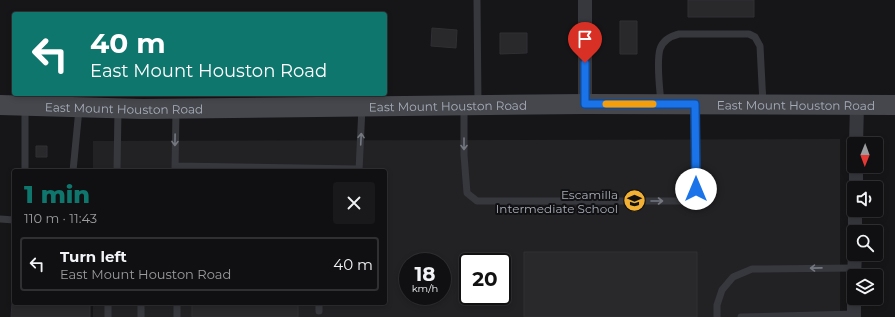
<!DOCTYPE html>
<html lang="en">
<head>
<meta charset="utf-8">
<style>
  :root { --surface:#101012; --page:#19191b; --text:#f1f3f6; --muted:#9c9d9f; --line:#303032; --accent:#0f766e }
  body { margin:0; font-family:Montserrat,sans-serif; background:var(--page); color:var(--text); height:100vh; display:flex; flex-direction:column; font-size:15px; white-space:nowrap }
  * { box-sizing:border-box; margin:0 }
  p { font-size:13px; color:var(--muted) }
  .icon { flex:none; width:22px; height:22px; fill:none; stroke:currentColor; stroke-width:2; stroke-linecap:round; stroke-linejoin:round }
  .map { position:relative; flex:1; overflow:hidden }
  .details { position:absolute; left:12px; top:169px; width:375px; height:136px; display:flex; flex-direction:column; background:var(--surface); border-radius:4px; box-shadow:0 2px 6px #0003,0 0 0 1px var(--line) }
  .details>* { flex:none }
  .hud { position:absolute; left:12px; top:12px; width:375px; height:84px; border-radius:4px; box-shadow:0 2px 6px #0003,0 0 0 1px var(--line); background:#0f766e; color:#fff; overflow:hidden }
  .needle { width:26px; rotate:181deg }
  .tools { position:absolute; left:847px; top:137px; display:grid; gap:8px }
  .tools a { display:grid; place-items:center; width:36px; height:36px; border-radius:4px; background:var(--surface); box-shadow:0 2px 6px #0003,0 0 0 1px var(--line); font-size:20px }
  .speed { position:absolute; left:399px; top:253px; display:flex; gap:8px; font-size:20px; font-weight:700; text-align:center }
  .speed>* { display:grid; place-content:center; width:52px; height:52px; border-radius:50%; background:var(--surface); box-shadow:0 2px 6px #0003,0 0 0 1px var(--line); line-height:1 }
  .speed small { font-size:10px; font-weight:400 }
  .speed .limit { border:2px solid #111; border-radius:6px; background:#fff; color:#111 }
  .pin { position:absolute; display:grid; place-items:center; width:34px; height:34px; color:#fff; margin:-41px -17px; border-radius:50% 50% 50% 0; rotate:-45deg; box-shadow:0 0 4px #0007 }
  .pin .icon { rotate:45deg }
  .me { position:absolute; width:44px; margin:-22px; rotate:0deg; stroke-linejoin:round; filter:drop-shadow(0 0 3px #0008) }
  .turn { display:flex; align-items:center; gap:14px; height:84px; padding:0 12px; font-size:18px }
  .turn .icon { width:52px; height:52px; stroke-width:2.5 }
  .turn b { display:block; font-size:28px; line-height:34px }
  .round { display:grid; place-items:center; flex:none; width:42px; height:42px; border-radius:4px; background:var(--page) }
  .overview { display:flex; align-items:center; justify-content:space-between; height:68px; padding:0 12px }
  h1 { font-size:24px; font-weight:800; line-height:30px; color:var(--accent) }
  ul { padding:0; list-style:none }
  li { display:flex; align-items:center; gap:12px; height:54px; margin:0 8px 6px; padding:0 4px; border:2px solid var(--line); border-radius:4px }
  li div { flex:1 }
  li b { display:block; font-size:15px }
  li em { font-style:normal }
  .map>svg:first-child { display:block }
  .built { fill:#222225; fill-rule:evenodd }
  .building { fill:#29292c; stroke:#303034 }
  .lines { fill:none; stroke-linecap:round; stroke-linejoin:round }
  .lane { stroke:#37383d; stroke-width:7 }
  .street { stroke:#37383d; stroke-width:14 }
  .secondary { stroke:#45474d; stroke-width:20 }
  .oneway { stroke:#757881 }
  .route-casing { stroke:#114b97; stroke-width:10 }
  .route { stroke:#1a73e8; stroke-width:7 }
  .slow { stroke:#f59e0b; stroke-width:7 }
  .labels { text-anchor:middle; dominant-baseline:central; stroke-width:4; stroke-linejoin:round; paint-order:stroke }
  .street-label { font-size:12px; fill:#a8adb8; stroke:#111113 }
  .poi-label { font-size:12px; fill:#a8adb8; stroke:#111113; text-anchor:end }
</style>
</head>
<body>
<div class="map">
<svg width="895" height="317" viewBox="0 0 895 317">
  <rect width="100%" height="100%" fill="#161618"/>
  <path class="built" d="M840 139V317H93V303H385V171H93V141ZM408 262H442V296H408ZM468 262H502V296H468Z"/>
  <path class="building" d="M688 0H754V17H688Z
    M620 21H637V54H620Z
    M432 28 457 30 456 48 431 46Z
    M500 33H527V53L500 54Z
    M36 146H47V157H36Z
    M524 252H697V317H524Z
    M12 303H90V317H11Z
    M192 303H298V317H192Z"/>
  <g class="lines">
    <path class="lane" d="M477 0 478 103
      M661 104C660 89 656 63 660 49 663 40 671 36 679 34H749L755 37 760 46 763 104
      M25 107V171
      M464 107V155L467 193 477 201H684L696 189 695 106
      M175 166 359 169
      M175 170 176 110
      M73 171 79 109
      M117 171 118 110
      M359 171 362 107
      M0 219 14 220
      M319 303V311
      M108 317V303
      M141 317V303
      M177 317V303
      M717 317V305L722 290 733 277 752 269 855 268
      M741 317 854 314"/>
    <path class="street" d="M585 0V104
      M856 144 857 105
      M856 188V166
      M855 232V210
      M854 276 855 254
      M854 317V298"/>
    <path class="secondary" id="s1" d="M0 105 142 109 585 104 895 105"/>
  </g>
  <defs><path id="oneway-shaft" d="M-6 0H5M1.5-3L5.5 0L1.5 3" fill="none" stroke-width="1.6" stroke-linecap="round" stroke-linejoin="round"/></defs>
  <g class="oneway">
    <use href="#oneway-shaft" transform="translate(361 139) rotate(-87)"/>
    <use href="#oneway-shaft" transform="translate(175 140) rotate(91)"/>
    <use href="#oneway-shaft" transform="translate(464 144) rotate(90)"/>
    <use href="#oneway-shaft" transform="translate(657 201)"/>
    <use href="#oneway-shaft" transform="translate(816 268) rotate(179)"/>
  </g>
  <g class="lines">
    <defs>
      <path id="route" d="M585 63V104H695L696 189"/>
    </defs>
    <use href="#route" class="route-casing"/>
    <use href="#route" class="route"/>
    <path class="slow" d="M606 104H653"/>
  </g>
  <defs>
    <symbol id="school-disc" viewBox="-11 -11 22 22"><circle r="9.5" fill="#f2b134" stroke="#111113"/><path d="M0-5L7-2L0 1L-7-2ZM-4 1L0 2.5L4 1V4Q0 6-4 4Z" fill="#111"/></symbol>
  </defs>
  <g fill-rule="evenodd">
    <use href="#school-disc" x="622" y="188" width="25" height="25"/>
  </g>
  <g class="labels">
    <g class="street-label">
      <text stroke="none"><textPath href="#s1" startOffset="448">East Mount Houston Road</textPath></text>
      <text stroke="none"><textPath href="#s1" startOffset="796">East Mount Houston Road</textPath></text>
      <text stroke="none"><textPath href="#s1" startOffset="124">East Mount Houston Road</textPath></text>
    </g>
    <g class="poi-label">
      <text x="618" y="194">Escamilla<tspan x="618" dy="14">Intermediate School</tspan></text>
    </g>
  </g>
</svg>
<div class="tools">
<a><svg class="needle" viewBox="-14 -14 28 28"><path d="M0-13l5 13h-10z" fill="#e53935"/><path d="M0 13l5-13h-10z" fill="#9c9d9f"/></svg></a>
<a><svg class="icon" aria-label="sound" viewBox="0 0 24 24"><path d="M4 9h4l5-4v14l-5-4H4zM17 9q2 3 0 6"/></svg></a>
<a><svg class="icon" aria-label="search" viewBox="0 0 24 24"><circle cx="10" cy="10" r="6"/><path d="M15 15l6 6"/></svg></a>
<a><svg class="icon" aria-label="layers" viewBox="0 0 24 24"><path d="M12 4l9 5-9 5-9-5zM3 14l9 5 9-5"/></svg></a>
</div>
<div class="speed"><div>18<small>km/h</small></div><div class="limit">20</div></div>
<div class="pin" style="left:585px;top:63px;background:#d93025"><svg class="icon" aria-label="arrive" viewBox="0 0 24 24"><path d="M6 21V4h12l-3 4 3 4H6"/></svg></div>
<svg class="me" style="left:696px;top:189px" viewBox="-20 -20 40 40"><circle r="19" fill="#fff"/><path d="M0-13L10 11 0 6-10 11z" fill="#1a73e8"/></svg>
<div class="hud">
<div class="turn"><svg class="icon" aria-label="left" viewBox="0 0 24 24"><path d="M17 20v-9H6M10 6l-5 5 5 5"/></svg><div><b>40 m</b>East Mount Houston Road</div></div>
</div>
<section class="details">
<div class="overview"><div><h1>1 min</h1><p>110 m · 11:43</p></div><a class="round"><svg class="icon" aria-label="close" viewBox="0 0 24 24"><path d="M6 6l12 12M18 6L6 18"/></svg></a></div>
<ul>
<li><svg class="icon" aria-label="left" viewBox="0 0 24 24"><path d="M17 20v-9H6M10 6l-5 5 5 5"/></svg><div><b>Turn left</b><p>East Mount Houston Road</p></div><em>40 m</em></li>
</ul>
</section>
</div>
</body>
</html>
